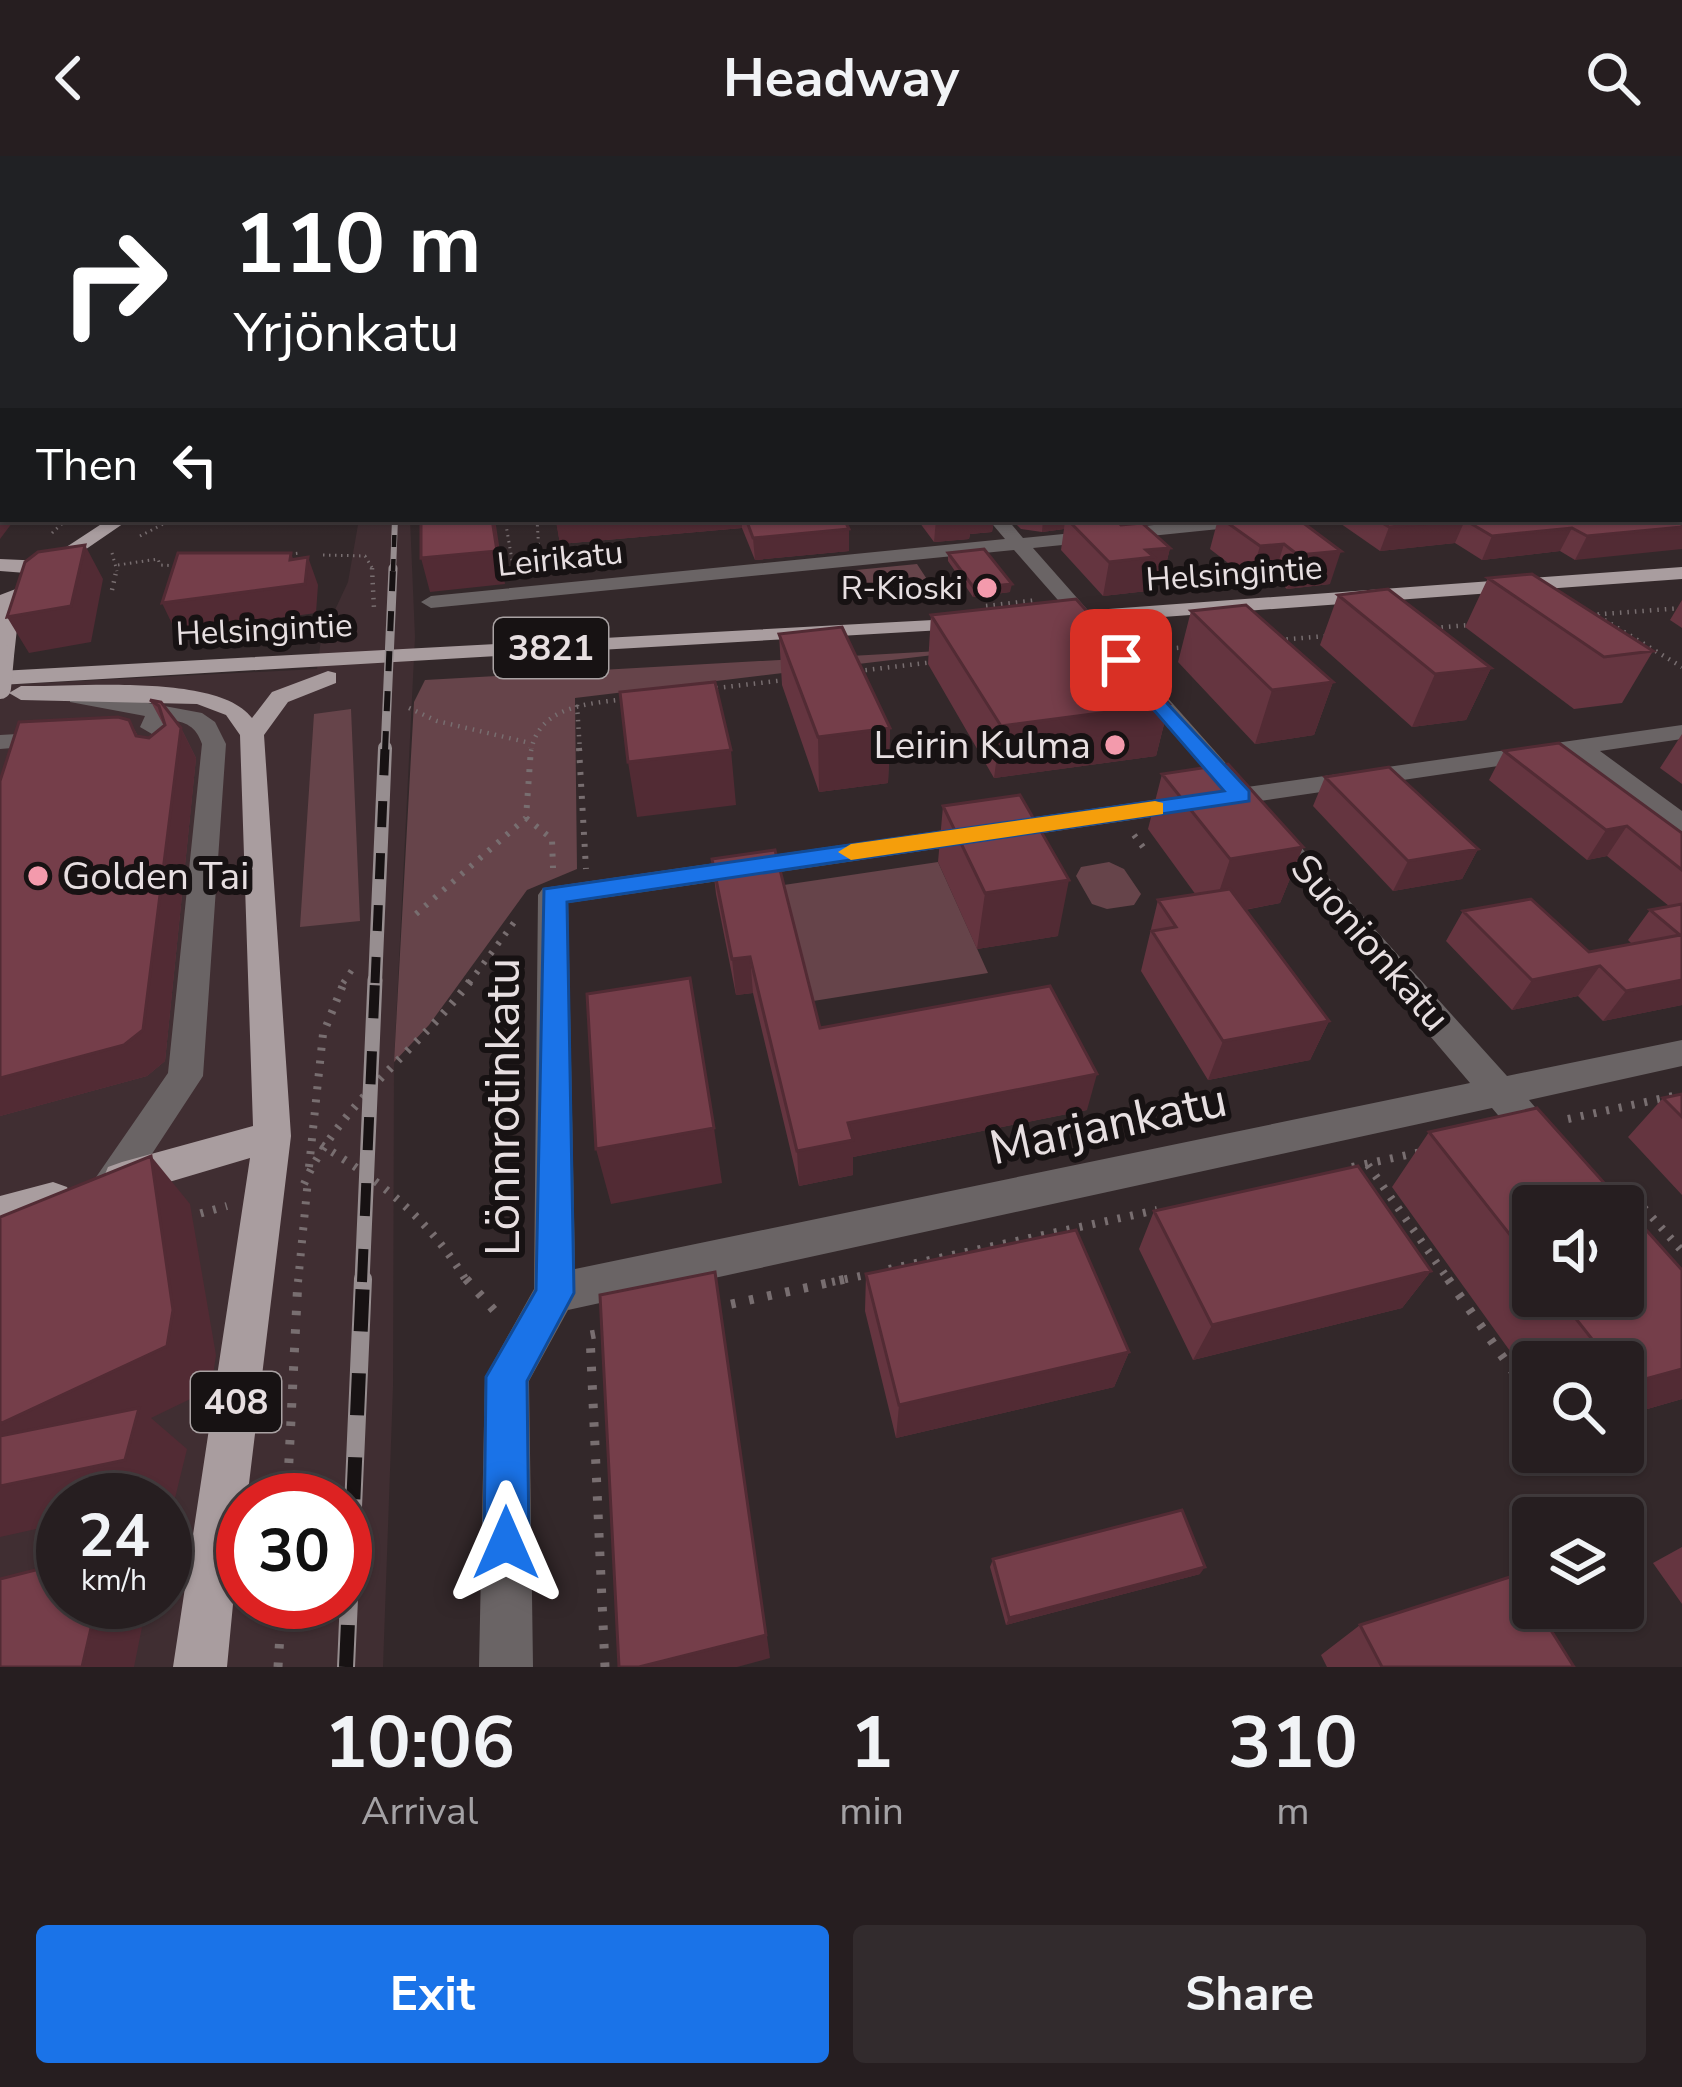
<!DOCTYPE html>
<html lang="en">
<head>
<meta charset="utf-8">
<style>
  :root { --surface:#261e20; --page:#322b2d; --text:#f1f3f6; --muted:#a4a2a5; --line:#423c3e; --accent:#1a73e8 }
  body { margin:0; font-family:"Nunito Sans",sans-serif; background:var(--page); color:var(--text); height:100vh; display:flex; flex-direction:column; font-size:45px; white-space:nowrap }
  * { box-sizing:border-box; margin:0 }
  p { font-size:39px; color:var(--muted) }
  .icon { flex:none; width:66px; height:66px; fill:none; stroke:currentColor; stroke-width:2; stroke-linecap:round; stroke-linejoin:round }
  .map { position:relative; height:1511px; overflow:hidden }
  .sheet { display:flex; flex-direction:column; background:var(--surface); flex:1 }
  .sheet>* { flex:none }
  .banner { position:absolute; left:0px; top:0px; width:1683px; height:366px; box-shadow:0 3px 9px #0004,0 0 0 3px var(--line); background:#202124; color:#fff; overflow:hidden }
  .buttons { position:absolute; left:1512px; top:1029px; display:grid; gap:24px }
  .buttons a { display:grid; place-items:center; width:132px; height:132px; border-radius:12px; background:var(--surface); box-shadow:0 3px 9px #0004,0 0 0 3px var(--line); font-size:60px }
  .speed { position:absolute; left:36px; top:1317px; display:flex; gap:24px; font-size:60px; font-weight:700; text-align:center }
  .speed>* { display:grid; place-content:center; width:156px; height:156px; border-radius:50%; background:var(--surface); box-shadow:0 3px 9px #0004,0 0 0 3px var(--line); line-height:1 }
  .speed small { font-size:30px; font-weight:400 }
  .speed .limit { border:18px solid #d22; background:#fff; color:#111 }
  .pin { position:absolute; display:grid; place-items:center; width:102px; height:102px; color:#fff; margin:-51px; border-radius:24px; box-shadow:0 6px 18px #0006 }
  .me { position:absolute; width:132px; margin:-66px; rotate:0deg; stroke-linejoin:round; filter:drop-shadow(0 0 9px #0008) }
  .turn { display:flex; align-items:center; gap:42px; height:252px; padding:0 36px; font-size:54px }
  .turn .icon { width:156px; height:156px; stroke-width:2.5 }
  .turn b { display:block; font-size:84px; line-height:102px }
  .then { display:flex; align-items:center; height:114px; padding:0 36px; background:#0003; gap:24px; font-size:45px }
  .eta { display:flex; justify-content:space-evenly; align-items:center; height:204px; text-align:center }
  .eta b { font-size:72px; font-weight:700; line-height:84px }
  .action { display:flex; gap:24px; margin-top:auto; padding:24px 36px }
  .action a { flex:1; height:138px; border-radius:12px; background:var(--accent); color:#fff; font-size:48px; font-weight:700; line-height:138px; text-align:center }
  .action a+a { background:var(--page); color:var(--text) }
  header { display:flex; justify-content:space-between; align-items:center; height:156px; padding:0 36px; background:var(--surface); font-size:54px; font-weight:700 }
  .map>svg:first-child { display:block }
  .built { fill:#402e32; fill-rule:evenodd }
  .green { fill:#66444a }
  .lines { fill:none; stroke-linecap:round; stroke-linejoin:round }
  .path-far4 { stroke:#786e70; stroke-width:3; stroke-dasharray:1.5 4.5; stroke-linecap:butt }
  .path-far3 { stroke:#786e70; stroke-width:4.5; stroke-dasharray:1.5 6; stroke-linecap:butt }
  .path-far2 { stroke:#786e70; stroke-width:6; stroke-dasharray:3 9; stroke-linecap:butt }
  .path-far1 { stroke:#786e70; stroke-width:8; stroke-dasharray:3 10; stroke-linecap:butt }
  .path { stroke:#786e70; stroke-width:9; stroke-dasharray:4.5 14; stroke-linecap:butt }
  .minor { fill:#6a6465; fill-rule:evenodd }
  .major { fill:#a99d9f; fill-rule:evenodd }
  .rail-far4-casing { stroke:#978e90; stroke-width:6 }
  .rail-far3-casing { stroke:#978e90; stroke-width:9 }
  .rail-far2-casing { stroke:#978e90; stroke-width:14 }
  .rail-far1-casing { stroke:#978e90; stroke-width:15 }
  .rail-casing { stroke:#978e90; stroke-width:18 }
  .rail-far4 { stroke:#171213; stroke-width:4.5; stroke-dasharray:12; stroke-linecap:butt }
  .rail-far3 { stroke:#171213; stroke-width:6; stroke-dasharray:20; stroke-linecap:butt }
  .rail-far2 { stroke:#171213; stroke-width:9; stroke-dasharray:26; stroke-linecap:butt }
  .rail-far1 { stroke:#171213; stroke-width:10; stroke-dasharray:33; stroke-linecap:butt }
  .rail { stroke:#171213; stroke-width:14; stroke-dasharray:42; stroke-linecap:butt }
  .major-bridge { stroke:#a99d9f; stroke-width:22 }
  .wall { fill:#653540; fill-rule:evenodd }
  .shaded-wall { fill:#522b34 }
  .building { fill:#753e4a; stroke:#522b34; stroke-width:3 }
  .route { fill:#1a73e8; stroke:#114b97; stroke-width:3 }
  .slow { fill:#f59e0b }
  .poi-dot { fill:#f39aac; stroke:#171213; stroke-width:4.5 }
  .labels { text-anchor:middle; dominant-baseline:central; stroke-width:12; stroke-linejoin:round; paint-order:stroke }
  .far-street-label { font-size:33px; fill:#e7dfe1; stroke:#171213 }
  .far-poi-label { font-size:33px; fill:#e7dfe1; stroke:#171213; text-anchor:end }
  .shield { fill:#171213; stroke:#a9a2a3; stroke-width:3 }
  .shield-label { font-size:36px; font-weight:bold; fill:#e7dfe1 }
  .poi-label { font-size:39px; fill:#e7dfe1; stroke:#171213; text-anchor:end }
  .street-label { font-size:39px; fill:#e7dfe1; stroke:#171213 }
  .near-street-label { font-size:48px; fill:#e7dfe1; stroke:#171213 }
</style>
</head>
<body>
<header><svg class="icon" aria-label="back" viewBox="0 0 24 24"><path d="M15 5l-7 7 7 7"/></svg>Headway<svg class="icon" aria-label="search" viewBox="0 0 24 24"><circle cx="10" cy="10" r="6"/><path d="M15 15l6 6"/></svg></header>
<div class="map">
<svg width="1682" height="1511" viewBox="0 0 1682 1511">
  <rect width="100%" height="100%" fill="#33282a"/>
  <path class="built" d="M359 363H410L415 481 394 906 393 1231 383 1511H0V529L317 513 321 484 348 426ZM63 1344H165V1446H63ZM243 1344H345V1446H243Z"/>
  <path class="green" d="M917 408 934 434 860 442 846 415Z
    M992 492 575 542 577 713 527 734 429 869 394 906 414 546 425 524Z
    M351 553 360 765 300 771 314 558Z
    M938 706 988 817 807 846 777 730Z
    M1109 706 1124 713 1141 738 1134 749 1107 753 1092 748 1076 720 1081 711Z"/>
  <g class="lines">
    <path class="path-far4" d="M537 363 540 413
      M52 377 67 363
      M140 380 173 363
      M112 397 117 415
      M284 399 300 397
      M323 399 365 400 374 415
      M118 409 158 403 160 409 181 410
      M495 412 513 410 505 363"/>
    <path class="path-far3" d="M372 412 374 453
      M112 434 117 412
      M986 450 1038 444
      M1590 459 1682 452
      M1598 460 1682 511
      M1434 472 1469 469
      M1279 484 1326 480
      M1117 497 1188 491
      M858 515 934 506
      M709 533 785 524
      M577 549 580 595
      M409 552 437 565 530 587
      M531 595C539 550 587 548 625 543"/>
    <path class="path-far2" d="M579 592 586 713
      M526 662 552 683 553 712
      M1134 679 1146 695
      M416 758 526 662 531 592
      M343 827 356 808
      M469 827 518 761"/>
    <path class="path-far1" d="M1568 963 1682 938
      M321 989C382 1026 430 1064 467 1126
      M1368 1009 1450 1126
      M309 1011 323 878 345 824
      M1352 1011 1421 996
      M304 1028C339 948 419 893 471 824
      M1635 1042 1682 1095
      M188 1061 227 1050
      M889 1113 1157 1054
      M298 1126 308 1024
      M832 1126 870 1118"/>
    <path class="path" d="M466 1123 501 1162
      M1448 1123 1514 1217
      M713 1152 846 1123
      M287 1344 298 1123
      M278 1511 282 1446
      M605 1511 590 1179 606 1176"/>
    <path class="minor" d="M988 363H1007L1023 382 1214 363H1277L1268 368 1033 392 1100 468V476H1086L1014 394 431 452 421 446 431 440 1005 383Z
      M1141 519 1149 521 1247 631 1682 569V583L1600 595 1682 655V676L1573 599 568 747 575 1113 1470 927 1261 681 1257 675 1271 666 1281 669 1507 920 1682 884V910L1529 944 1619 1050H1575L1492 952 568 1154 529 1225 533 1511H479L485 1221 534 1133 538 739 543 732 1222 634 1133 531V521Z
      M78 534 202 557 215 566 226 588 203 920 125 1039 111 1044 97 1039 92 1027 168 917 202 588C196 570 186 566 167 563L161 576 152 578 140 571 145 560 70 546V536Z
      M52 576 64 583 61 588 0 593V579Z"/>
    <path class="major" d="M1680 212H1682V220H1680Z
      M109 363H130L57 413 60 417 48 434 20 445 14 500 0 506V439L34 426 39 418 0 415V403L45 405Z
      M1682 411V423L1054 469 1044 463 1054 457Z
      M970 462 981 468 977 472 0 529V515Z
      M328 515 336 517V527L288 546 264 579 291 980 247 1344H243L227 1511H173L250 1002 122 1040 108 1035 103 1023 108 1011 122 1006 253 970 240 579 226 559 197 548 21 544 9 537 21 530C76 531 219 517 252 562L272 536Z
      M53 1026 67 1031 72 1043 67 1055 0 1076V1040Z"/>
    <defs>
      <path id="rail-far4" d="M393 415 395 363"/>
      <path id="rail-far3" d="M385 595 393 412"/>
      <path id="rail-far2" d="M375 827 385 592"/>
      <path id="rail-far1" d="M362 1126 375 824"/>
      <path id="rail" d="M346 1511 363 1123"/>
    </defs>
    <use href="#rail-far4" class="rail-far4-casing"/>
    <use href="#rail-far3" class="rail-far3-casing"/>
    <use href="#rail-far2" class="rail-far2-casing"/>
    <use href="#rail-far1" class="rail-far1-casing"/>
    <use href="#rail" class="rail-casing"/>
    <use href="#rail-far4" class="rail-far4"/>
    <use href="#rail-far3" class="rail-far3"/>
    <use href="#rail-far2" class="rail-far2"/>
    <use href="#rail-far1" class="rail-far1"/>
    <use href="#rail" class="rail"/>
    <path class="major-bridge" d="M0 532 3 500"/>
  </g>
  <path class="wall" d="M556 363H844L849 373V395L755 404 742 372 560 388Z
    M917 363H994L992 376 970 378 969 383 934 386Z
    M1011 363H1115L1121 369 1170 392 1162 425 1148 427 1147 435 1103 440 1061 394 1064 373 1042 376 1021 373Z
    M1218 363H1298L1330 428 1287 433 1274 421 1250 424 1210 393Z
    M1334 363H1680L1575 404 1560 395 1482 404 1455 387 1380 395Z
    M948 397 1010 436 973 441 948 405Z
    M1488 422 1653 495 1622 547 1574 553 1465 471Z
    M1338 439 1491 512 1466 564 1412 571 1320 489Z
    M1682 444V472L1670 464Z
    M1191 455 1333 526 1314 579 1255 588 1178 506Z
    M931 459 1169 548 1156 600 994 622 928 508Z
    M779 478 890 572 888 627 819 636 782 529Z
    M150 544 161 546 181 572 196 602 165 905 147 920 0 960V625L129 564 138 580 149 582 164 570Z
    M1682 578V628L1660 612Z
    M1504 595 1682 677V849L1603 865 1578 840 1512 854 1446 785 1463 755 1589 796 1632 788 1628 784 1650 754 1669 750 1607 700 1587 704 1489 624Z
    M1162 618 1303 691 1280 747 1245 754 1329 865 1310 904 1208 924 1141 815 1158 744 1196 739 1148 673Z
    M1325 621 1478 693 1462 723 1393 735 1313 650Z
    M943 650 1058 780 977 793 938 706Z
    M712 703 820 872 1087 954 853 1001V1019L799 1030 753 837 736 839 716 738Z
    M1682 938V1039L1628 981 1663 942Z
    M1429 976 1682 1114V1243L1623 1260V1206H1533V1227L1392 1031ZM1533 1050 1623 1140H1533Z
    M1154 1055 1431 1115 1402 1152 1193 1204 1139 1093Z
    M866 1118 1129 1196 1114 1231 896 1282 865 1155Z
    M1682 1391V1448L1653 1407Z
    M993 1403 1200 1418 1006 1469 990 1411Z
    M1360 1469 1574 1511H1327L1321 1499Z"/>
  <path class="shaded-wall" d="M3 219V260L0 263V222Z
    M0 311H3V363H15L0 383Z
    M492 363H495L505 428 430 436 421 402Z
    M592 363H742V372L560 388 556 366Z
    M936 363H994L992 376 970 378 969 383 934 386Z
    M1043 363H1065L1064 373 1042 376Z
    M1465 364 1455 387 1380 395 1389 371Z
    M1682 371V393L1575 404 1587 380Z
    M1572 372 1560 395 1482 404 1492 380Z
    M849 373V395L755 404 753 382Z
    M1284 388 1274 421 1250 424 1260 390Z
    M85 389 103 423 91 486 29 497 7 461Z
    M1170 392 1162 425 1148 427 1147 435 1103 440 1109 406 1146 394Z
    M1341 395 1330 428 1287 433 1298 399Z
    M291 397 301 425 308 401 318 429 316 457 176 476 162 447 290 404Z
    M1012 428 1010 436 973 441 974 432Z
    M1491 512 1466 564 1412 571 1435 518Z
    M1333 526 1314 579 1255 588 1272 534Z
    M1169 548 1156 600 994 622 1001 570Z
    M181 572 196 602 165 905 147 920 0 960V922Z
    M890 572 888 627 819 636 818 581Z
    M731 594 736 649 637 661 628 606Z
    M1627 670 1607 700 1587 704 1606 674Z
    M1303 691 1280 747 1211 760 1230 703Z
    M1478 693 1462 723 1393 735 1408 705Z
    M1069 724 1058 780 977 793 985 737Z
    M750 801 753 837 736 839 732 803Z
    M1600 810 1578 840 1512 854 1532 824Z
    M1682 824V849L1603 865 1626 835Z
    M1329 865 1310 904 1208 924 1223 885Z
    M1097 918 1087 954 853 1001V1019L799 1030 797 995 848 967Z
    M714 972 722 1027 611 1048 596 993Z
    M151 1000 190 1048 216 1199 211 1233 151 1262 187 1293 175 1342 165 1345 63 1344V1367L0 1381V1268Z
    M1431 1115 1402 1152 1193 1204 1212 1169Z
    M715 1116 770 1502 737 1511H639Z
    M1129 1196 1114 1231 896 1282 899 1249Z
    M1682 1213V1243L1623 1260V1231L1627 1228Z
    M1205 1411 1200 1418 1006 1469 1009 1462Z
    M97 1446H147L134 1511H82Z"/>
  <path class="building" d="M0 166H3V219L0 222Z
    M1680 257 1682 258V371L1587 380 1572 372 1492 380 1465 364 1389 371 1376 363H1680Z
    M421 363H492L497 395 421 402Z
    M556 363H592L556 366Z
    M746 363H844L849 373 753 382Z
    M1067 363H1115L1121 369 1142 367 1170 392 1146 394 1154 401 1109 406Z
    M1222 363H1298L1341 395 1298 399 1284 388 1260 390Z
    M85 389 71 450 7 461 25 406 38 396Z
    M984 393 1012 428 974 432 948 397Z
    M178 397H291L290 404 308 401 305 428 162 447Z
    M1532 418 1653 495 1604 501 1488 422Z
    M1388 433 1491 512 1435 518 1338 439Z
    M1076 443 1169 548 1001 570 931 459Z
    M1246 449 1333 526 1272 534 1191 455Z
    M842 471 890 572 818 581 779 478Z
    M715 526 731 594 628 606 620 536Z
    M150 544 161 546 181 572 143 874 124 889 0 922V625L19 566 118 561 129 564 136 580 149 582 165 569 159 550Z
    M1559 587 1682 677V714L1627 670 1606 674 1504 595Z
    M1228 608 1303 691 1230 703 1162 618Z
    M1389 611 1478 693 1408 705 1325 621Z
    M1020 639 1069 724 985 737 943 650Z
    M775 694 820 872 1050 830 1097 918 848 967 853 984 797 995 750 801 732 803 712 703Z
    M1230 733 1329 865 1223 885 1152 775 1176 771 1158 744Z
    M1531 743 1589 796 1680 779 1650 754 1682 748V824L1626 835 1600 810 1532 824 1463 755Z
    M690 822 714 972 596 993 587 838Z
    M1682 938V961L1663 942Z
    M1537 952 1682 1114V1213L1627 1228 1623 1223V1206H1610L1558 1140H1623V1050H1533V1108L1429 976Z
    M151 1000 173 1154 167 1190 0 1268V1061Z
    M1358 1010 1431 1115 1212 1169 1154 1055Z
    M1076 1074 1129 1196 899 1249 866 1118Z
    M715 1116 766 1479 639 1511H619L600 1139Z
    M139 1252 125 1304 0 1330V1280Z
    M1182 1354 1205 1411 1009 1462 993 1403Z
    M63 1407V1446H97L82 1511H0V1423Z
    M1516 1419 1533 1446V1452H1537L1574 1511H1382L1360 1469Z"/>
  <linearGradient id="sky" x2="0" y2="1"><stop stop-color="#1c1617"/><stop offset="0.44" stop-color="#4a4855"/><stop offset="1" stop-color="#4a4855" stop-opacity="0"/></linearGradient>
  <rect width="1682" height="378" fill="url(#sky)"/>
  <path class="route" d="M1121 498 1249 635V645L567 746 574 1137 527 1225 529 1387 522 1403 506 1409 490 1403 484 1387 486 1221 536 1134 544 733 1224 635 1114 508V499Z"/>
  <path class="slow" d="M1155 645 1163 647V658L851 704 838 696 851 688Z"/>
  <g class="poi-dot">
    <circle cx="987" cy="432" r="12"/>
    <circle cx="1115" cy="589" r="12"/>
    <circle cx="38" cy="720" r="12"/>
  </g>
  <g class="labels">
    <g class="far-street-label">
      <text transform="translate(560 403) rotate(-6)">Leirikatu</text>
      <text transform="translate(1234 418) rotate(-4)">Helsingintie</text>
      <text transform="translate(264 474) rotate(-3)">Helsingintie</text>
    </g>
    <g class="far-poi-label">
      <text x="963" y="432">R-Kioski</text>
    </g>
    <g class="shield">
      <rect x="494" y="462" width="114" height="60" rx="9"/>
      <rect x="191" y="1216" width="90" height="60" rx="9"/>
    </g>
    <g class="shield-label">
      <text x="551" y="492">3821</text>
      <text x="236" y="1246">408</text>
    </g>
    <g class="poi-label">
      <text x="1091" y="589">Leirin Kulma</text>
      <text x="62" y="720" text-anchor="start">Golden Tai</text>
    </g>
    <g class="street-label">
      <text transform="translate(1370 787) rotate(49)">Suonionkatu</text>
    </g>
    <g class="near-street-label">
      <text transform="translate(503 951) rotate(-90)">Lönnrotinkatu</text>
      <text transform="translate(1108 968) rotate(-12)">Marjankatu</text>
    </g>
  </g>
</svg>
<div class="buttons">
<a><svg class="icon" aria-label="sound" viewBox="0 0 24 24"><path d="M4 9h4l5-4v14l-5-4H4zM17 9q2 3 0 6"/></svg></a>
<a><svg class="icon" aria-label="search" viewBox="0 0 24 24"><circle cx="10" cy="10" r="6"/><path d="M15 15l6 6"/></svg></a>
<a><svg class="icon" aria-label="layers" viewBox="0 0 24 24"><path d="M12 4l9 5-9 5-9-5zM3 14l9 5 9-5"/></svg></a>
</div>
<div class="speed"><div>24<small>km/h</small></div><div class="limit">30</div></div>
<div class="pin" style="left:1121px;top:504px;background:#d93025"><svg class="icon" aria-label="arrive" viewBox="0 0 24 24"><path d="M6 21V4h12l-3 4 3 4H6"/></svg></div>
<svg class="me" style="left:506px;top:1387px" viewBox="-20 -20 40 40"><path d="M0-17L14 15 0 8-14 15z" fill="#1a73e8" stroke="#fff" stroke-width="4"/></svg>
<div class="banner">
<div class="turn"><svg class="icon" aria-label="right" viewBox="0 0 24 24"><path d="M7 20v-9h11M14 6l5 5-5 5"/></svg><div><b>110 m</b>Yrjönkatu</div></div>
<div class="then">Then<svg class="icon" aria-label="left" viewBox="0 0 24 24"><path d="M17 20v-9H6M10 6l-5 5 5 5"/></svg></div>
</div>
</div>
<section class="sheet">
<div class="eta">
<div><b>10:06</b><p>Arrival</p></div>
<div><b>1</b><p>min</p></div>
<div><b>310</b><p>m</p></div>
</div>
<div class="action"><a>Exit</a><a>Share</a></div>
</section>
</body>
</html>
